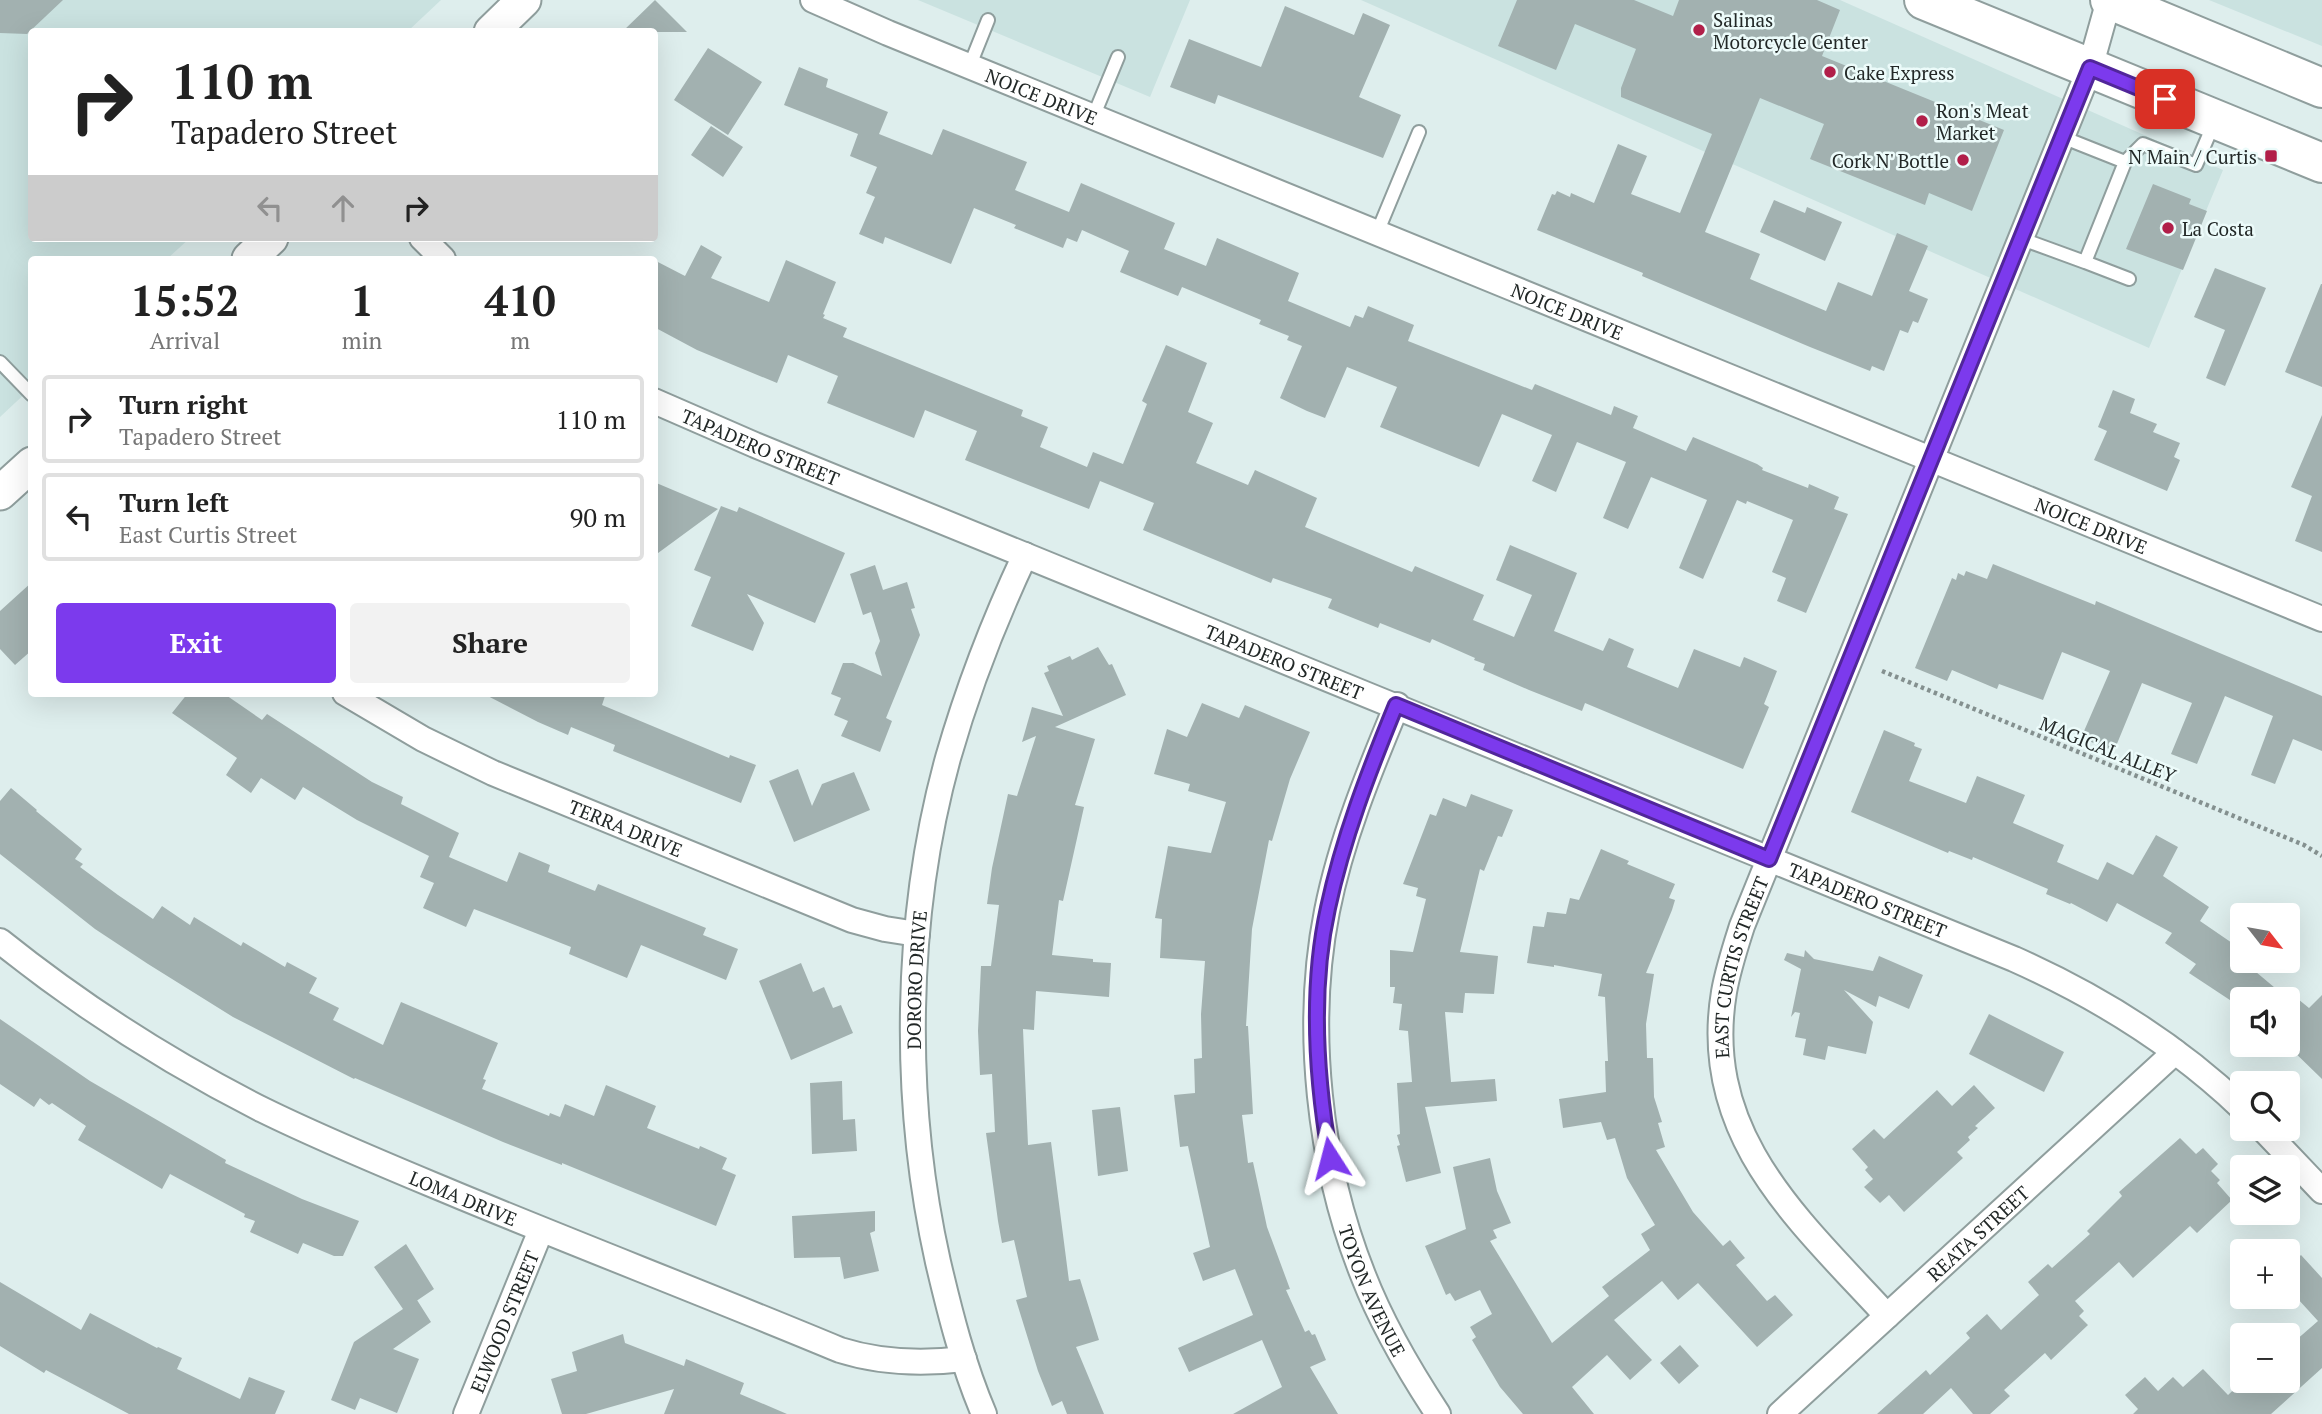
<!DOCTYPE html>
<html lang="en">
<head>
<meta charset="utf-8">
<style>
  :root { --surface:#fff; --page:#f2f2f2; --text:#222; --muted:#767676; --line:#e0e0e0; --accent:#7c3aed }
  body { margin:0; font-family:"PT Serif",serif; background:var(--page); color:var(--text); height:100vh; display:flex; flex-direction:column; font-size:26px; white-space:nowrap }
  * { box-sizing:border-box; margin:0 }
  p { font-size:23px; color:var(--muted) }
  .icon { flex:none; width:38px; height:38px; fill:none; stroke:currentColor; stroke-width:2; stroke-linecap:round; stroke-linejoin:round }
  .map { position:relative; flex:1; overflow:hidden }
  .side { position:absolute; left:28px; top:256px; width:630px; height:441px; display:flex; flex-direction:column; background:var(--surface); border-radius:7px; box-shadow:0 7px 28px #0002 }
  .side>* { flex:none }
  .top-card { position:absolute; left:28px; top:28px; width:630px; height:214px; border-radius:7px; box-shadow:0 7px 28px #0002; background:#fff; color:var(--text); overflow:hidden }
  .needle { width:46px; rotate:121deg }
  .tools { position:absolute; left:2230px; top:903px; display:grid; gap:14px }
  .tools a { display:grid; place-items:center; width:70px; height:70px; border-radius:7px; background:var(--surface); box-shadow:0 7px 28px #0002; font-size:35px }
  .pin { position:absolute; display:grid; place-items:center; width:60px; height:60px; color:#fff; margin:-30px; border-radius:14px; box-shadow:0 4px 10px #0006 }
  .me { position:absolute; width:77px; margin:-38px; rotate:351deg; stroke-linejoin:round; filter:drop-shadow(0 0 5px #0008) }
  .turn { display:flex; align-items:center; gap:24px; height:147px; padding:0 28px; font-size:32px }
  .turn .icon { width:91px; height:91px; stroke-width:2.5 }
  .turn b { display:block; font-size:49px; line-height:60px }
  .lanes { display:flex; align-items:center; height:66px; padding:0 28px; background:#0003; justify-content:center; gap:35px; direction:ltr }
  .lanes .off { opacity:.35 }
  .eta { display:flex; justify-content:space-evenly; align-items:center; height:119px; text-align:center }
  .eta b { font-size:42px; font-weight:700; line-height:49px }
  .action { display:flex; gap:14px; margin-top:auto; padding:14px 28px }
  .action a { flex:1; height:80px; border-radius:7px; background:var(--accent); color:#fff; font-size:28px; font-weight:700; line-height:80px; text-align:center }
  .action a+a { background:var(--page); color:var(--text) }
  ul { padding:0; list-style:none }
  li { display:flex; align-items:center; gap:21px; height:88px; margin:0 14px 10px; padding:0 14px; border:4px solid var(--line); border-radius:7px }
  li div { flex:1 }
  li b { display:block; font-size:26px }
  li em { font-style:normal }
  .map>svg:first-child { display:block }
  .built { fill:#cae2e0 }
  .building { fill:#a2b1b0 }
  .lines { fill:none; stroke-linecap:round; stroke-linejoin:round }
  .lane-casing { stroke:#8f9e9d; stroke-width:16 }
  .street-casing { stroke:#8f9e9d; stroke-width:28 }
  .secondary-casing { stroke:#8f9e9d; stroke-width:37 }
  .primary-casing { stroke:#8f9e9d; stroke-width:42 }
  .path { stroke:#84908f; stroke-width:4.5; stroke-dasharray:3.5 3.5; stroke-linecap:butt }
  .lane { stroke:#fff; stroke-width:12 }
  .street { stroke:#fff; stroke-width:24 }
  .secondary { stroke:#fff; stroke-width:33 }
  .primary { stroke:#fff; stroke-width:38 }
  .route-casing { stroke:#51269a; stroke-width:18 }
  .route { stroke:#7c3aed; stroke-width:12 }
  .poi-dot { fill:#b11f49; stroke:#ecfbfa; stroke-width:2.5 }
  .labels { text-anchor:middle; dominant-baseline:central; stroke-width:5; stroke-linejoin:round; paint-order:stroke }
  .poi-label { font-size:19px; fill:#222827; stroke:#ecfbfa; text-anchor:start }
  .street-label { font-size:19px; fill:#222827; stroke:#ecfbfa }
</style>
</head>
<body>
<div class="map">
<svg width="2322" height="1414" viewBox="0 0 2322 1414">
  <rect width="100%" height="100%" fill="#deeeed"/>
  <path class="built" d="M0 0H441L408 31 32 32V238H190L167 259H32L31 388 0 417Z
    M918 0H1190L1150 97Z
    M1361 0H1840L2223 170 2149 348Z
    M2209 0H2322V46Z"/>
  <path class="building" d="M0 0H63L27 34 0 33Z
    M655 0 687 32H622Z
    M1517 0H1634L1673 16 1679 0H1817L1840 10 1822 56 2004 130 1972 211 1929 193 1925 205 1810 159 1824 124 1760 98 1705 232 1760 254 1750 279 1826 311 1838 282 1872 296 1897 233 1928 246 1909 291 1928 299 1918 323 1913 321 1908 333 1900 330 1884 371 1872 366 1870 371 1810 347 1642 276 1643 273 1537 230 1552 194 1555 195 1557 191 1570 197 1571 193 1594 203 1618 144 1647 156 1631 194 1680 213 1712 134 1621 97V88L1636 49 1575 24 1556 70 1498 46Z
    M1285 6 1354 35 1363 13 1390 25 1359 97 1401 115 1383 158 1218 95 1215 104 1170 87 1189 39 1261 67Z
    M708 48 762 82 728 135 674 100Z
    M799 67 828 79 826 87 888 112 879 134 932 155 943 129 1027 162 1015 190 1069 212 1081 183 1175 223 1164 249 1206 266 1217 238 1299 273 1288 301 1350 327 1355 315 1363 318 1368 306 1414 325 1408 341 1532 390 1535 384 1611 415 1614 406 1638 416 1633 428 1686 451 1693 437 1757 464 1763 468 1762 470 1808 488 1809 484 1839 497 1834 509 1848 514 1806 613 1777 601 1786 578 1772 572 1793 520 1747 501 1746 504 1737 500 1703 579 1679 568 1707 500 1651 477 1628 529 1603 518 1626 462 1577 442 1556 492 1532 481 1552 435 1502 414 1479 467 1380 427 1397 387 1347 367 1325 418 1307 411 1280 398 1302 346 1287 340 1289 336 1259 324 1261 320 1182 287 1178 296 1120 272 1129 251 1082 230 1077 242 1067 238 1063 248 1014 228 1016 225 974 208 951 264 885 237 883 244 859 234 875 197 866 193 877 167 850 156 858 134 784 105Z
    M711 126 743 147 723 177 691 155Z
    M2153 184 2191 199 2189 204 2207 211 2183 270 2126 249Z
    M1774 200 1805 213 1807 207 1842 222 1825 261 1760 232Z
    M701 245 722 257 711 278 769 302 786 260 836 282 823 314 825 315 823 318 847 328 843 337 1023 410 1021 416 1048 427 1040 447 1087 467 1093 452 1123 464 1147 404 1142 401 1166 345 1207 363 1188 412 1213 423 1196 463 1248 485 1255 470 1317 498 1305 527 1412 572 1415 566 1484 595 1473 620 1514 637 1532 595 1496 580 1510 545 1577 573 1554 631 1603 651 1609 638 1634 649 1627 667 1678 688 1694 649 1740 667 1744 657 1777 671 1764 704 1769 707 1743 769 1585 703 1582 711 1529 690 1483 670 1485 664 1474 660 1475 658 1432 639 1430 643 1380 623 1378 628 1328 608 1332 599 1273 578 1271 583 1143 530 1154 503 1100 481 1089 509 965 460 977 431 925 410 914 438 827 403 838 376 788 355 777 383 697 350 654 327V260L685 276Z
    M2215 268 2266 288 2225 386 2206 378 2225 330 2194 317Z
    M2321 284H2322V387L2285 372Z
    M2113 390 2135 399 2130 413 2157 424 2153 432 2180 443 2174 457 2180 460 2167 491 2094 460 2107 431 2098 427Z
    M2322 415V552L2295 541 2312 496 2291 487Z
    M654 482 718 509 654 556Z
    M721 506 737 512 739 507 845 553 815 623 747 594 764 623 753 651 691 626 711 577 694 570Z
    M1993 564 2095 605 2096 601 2322 696V751L2293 739 2275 784 2251 775 2273 716 2225 696 2197 764 2171 754 2192 703 2142 683 2114 751 2081 738 2110 671 2062 652 2043 700 1999 684 1997 689 1952 670 1947 681 1915 668 1952 578 1956 580 1958 573 1964 576 1966 571 1987 579Z
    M875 565 883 590 907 582 915 608 911 609 920 635 886 718 892 721 880 752 841 736 848 721 834 715 841 698 831 694 843 663H853L882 676 875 653 880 641 871 612 863 615 850 574Z
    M32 582V650L15 665 0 649V611Z
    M1098 647 1109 665 1112 664 1126 695 1055 727 1095 739 1075 805 1084 807 1063 901 1059 900 1052 955 1093 959V962L1111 963 1109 997 1036 991 1034 1030 1023 1029 1028 1145 1051 1142 1069 1281 1080 1279 1099 1340 1076 1347 1104 1414H1067L1062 1401 1052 1406 1038 1371 1016 1300 1027 1297 1014 1240 1002 1243 998 1221 986 1133 995 1132 992 1074 980 1075 978 1031 981 966H991L999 905 987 904 992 868 1008 794 1017 796 1036 736 1022 742 1032 707 1063 716 1044 673 1049 671 1047 666 1070 656 1072 660Z
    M188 693H223L262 720 267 714 372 782 403 797 401 804 459 833 449 857 507 882 519 852 550 865 548 872 595 891 598 884 706 928 703 935 738 949 726 980 641 945 627 978 569 954 571 947 474 909 466 927 423 908 434 883 420 877 429 856 357 820 303 787 295 800 261 778 251 793 226 775 237 758 172 713Z
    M482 693H606L602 705 729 758 730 755 756 765 741 803 613 751 615 745 571 727 568 735 538 722Z
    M1202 703 1239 718 1245 705 1310 732 1290 779 1272 841 1269 840 1252 929 1246 1026H1248L1253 1114 1242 1115 1248 1163 1253 1162 1267 1227 1290 1289 1286 1290 1305 1332 1309 1330 1312 1335 1315 1334 1326 1360 1310 1367 1338 1414H1233L1282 1387 1262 1340 1189 1372 1178 1348 1253 1315 1235 1269 1203 1281 1193 1253 1210 1247 1188 1146 1180 1147 1174 1095 1195 1093 1194 1059 1202 1058 1201 1014 1205 961 1160 958 1162 919 1155 918 1168 846 1211 853 1226 802 1188 791 1190 784 1154 774 1167 729 1187 737Z
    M1884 730 1915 743 1914 746 1922 749 1909 781 1966 803 1977 776 2025 795 2013 823 2064 845 2057 862 2098 880 2107 862 2133 875 2156 835 2178 847 2163 876 2209 907 2200 921 2235 945 2231 951 2287 998V990L2309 1008 2322 995V1079L2287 1045V999H2242V1008L2189 973 2196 964 2165 943 2172 933 2117 903 2107 922 2071 903 2070 904 2046 894 2048 889 1973 857 1972 860 1949 851 1948 853 1851 812Z
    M798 769 812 806 822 784 854 772 870 810 794 842 769 781Z
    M11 788 37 810 36 811 82 849 75 859 83 864 80 867 118 895 153 919 162 906 190 925 194 917 241 946 243 942 285 967 287 962 317 978 309 993 339 1008 333 1020 383 1045 401 1002 498 1043 483 1079 486 1080 482 1089 549 1116 550 1113 560 1117 565 1104 594 1116 606 1085 656 1106 647 1128 699 1149 700 1146 727 1158 722 1169 736 1175 716 1226 562 1163V1165L503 1142 355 1078 354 1079 233 1017 148 964 95 929 0 854V801Z
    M1471 794 1513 810 1502 837 1498 836 1484 871 1480 869 1460 952 1498 956 1494 994 1465 993 1463 1013 1445 1012 1451 1082 1495 1079 1497 1101 1425 1107 1441 1173 1406 1182 1397 1146 1400 1145 1397 1135 1400 1134 1397 1083 1412 1082 1408 1031 1399 1030 1402 1004 1393 1003 1395 987H1390V950L1413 952 1426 899 1416 896 1418 888 1403 884 1430 814 1436 816 1443 798 1466 807Z
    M1601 849 1629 861 1627 864 1675 884 1669 898 1675 900 1672 910 1646 973 1654 974 1646 1024 1647 1058H1653L1654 1097 1662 1122 1658 1123 1665 1147 1656 1150 1693 1212 1723 1246 1730 1240 1745 1258 1736 1265 1767 1301 1775 1295 1793 1315 1757 1347 1698 1283 1678 1300 1662 1281 1614 1320 1652 1360 1630 1380 1607 1355 1572 1387 1594 1414H1523L1500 1387 1472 1340 1476 1337 1470 1327 1492 1314 1480 1290 1455 1301 1450 1293 1446 1295 1425 1246 1466 1229 1453 1167 1490 1158 1497 1191 1511 1223 1493 1230 1497 1238 1490 1241 1552 1343 1609 1296 1602 1287 1650 1250 1641 1234 1655 1225 1627 1178 1615 1138 1607 1140 1601 1122 1563 1128 1559 1099 1606 1092 1605 1061H1608L1605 997 1598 996 1602 974 1554 965V967L1527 963 1533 926 1544 927 1547 912 1566 914 1570 898 1579 900Z
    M1805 950 1814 959 1873 971 1879 956 1923 975 1909 1009 1879 996 1876 1007 1844 990 1873 1022 1866 1054 1828 1046 1825 1060 1803 1055 1806 1039 1795 1037 1800 1013 1795 1012 1791 1017 1801 969 1784 960 1787 953 1804 957Z
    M801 963 813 992 824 987 833 1008 841 1005 853 1033 791 1060 759 981Z
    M1989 1014 2064 1052 2044 1092 1969 1054Z
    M0 1019 90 1081 226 1160 225 1163 302 1199 359 1221 343 1256H334L303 1243 298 1254 250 1232 255 1221 244 1217 245 1214 170 1174 162 1189 78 1140 86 1126 52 1103 49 1105 40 1098 34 1107 0 1084Z
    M842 1081 843 1120 855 1119 857 1151 812 1154 810 1083Z
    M1974 1085 1995 1108 1975 1126 1978 1128 1968 1137 1970 1140 1957 1152 1963 1158 1904 1212 1889 1195 1880 1203 1864 1187 1873 1179 1865 1170 1868 1167 1852 1149 1874 1129 1884 1139 1937 1090 1952 1106Z
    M1120 1107 1128 1171 1098 1176 1092 1110Z
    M2180 1138 2196 1154 2203 1148 2218 1164 2211 1171 2220 1180 2217 1183 2232 1200 2197 1233 2190 1226 2133 1278 2119 1262 2075 1301 2084 1311 2079 1316 2088 1325 2051 1360 2045 1353 2004 1390 2010 1396 1990 1414H1973L1951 1388 1923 1414H1877L1926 1370 1930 1375 1970 1338 1966 1333 1987 1314 2001 1330 2039 1295 2028 1282 2048 1264 2052 1268 2090 1234 2087 1231 2122 1196 2119 1192Z
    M875 1211V1231L870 1233 879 1271 844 1279 840 1257 794 1258 792 1216Z
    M406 1244 434 1289 409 1306 417 1300 431 1322 393 1349 419 1359 397 1413 360 1398 355 1410 331 1400 354 1342 403 1309 374 1267Z
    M2301 1255 2322 1278V1368L2271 1414H2133L2138 1409 2125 1395 2145 1377 2158 1391 2173 1377 2183 1387 2203 1369 2228 1395 2243 1381H2287V1348L2318 1321 2287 1287V1268Z
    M0 1282 81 1330 90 1313 157 1348 158 1347 182 1358 177 1369 240 1399 249 1377 285 1391 275 1414H129L46 1370 44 1373 0 1346Z
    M623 1334 625 1343 684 1366 686 1359 744 1383 740 1394 787 1414H664L674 1389 586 1414H562L551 1379 577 1371 572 1352Z
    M1680 1345 1699 1366 1679 1384 1660 1363Z"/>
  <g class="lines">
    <defs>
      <path id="lane" d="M970 65 988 20
        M1094 115 1118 57
        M2125 162 2143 144 2196 165 2214 123
        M1377 233 1419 132
        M2022 239 2085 262 2125 162 2062 137
        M2085 262 2129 279
        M0 362 32 395"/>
      <g id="street">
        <path id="s1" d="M813 0 888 33 2322 619"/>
        <path d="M422 238 443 259"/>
        <path id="s2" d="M654 401 755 445 2014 959C2097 996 2176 1045 2242 1108"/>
        <path id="s3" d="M345 693 423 739 493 773 852 920 885 929 917 934"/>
        <path id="s4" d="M1397 705C1369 772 1341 840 1327 911 1304 1027 1319 1165 1363 1275 1382 1324 1409 1370 1438 1414"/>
        <path id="s5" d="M0 941C81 1006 170 1063 263 1110 328 1142 395 1169 462 1197 588 1249 715 1298 840 1350 881 1363 922 1364 964 1359"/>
        <path d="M2263 1129 2322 1191"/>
        <path id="s6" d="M1887 1316C1800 1221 1700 1136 1724 992 1728 969 1735 948 1742 926L2090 68 2109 0"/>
        <path id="s7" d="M466 1414 541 1230"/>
        <path id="s8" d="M984 1414C963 1365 950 1313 938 1262 902 1101 904 917 948 758 968 688 994 621 1025 555"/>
        <path id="s9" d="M1780 1414 2175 1052"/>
      </g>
      <path id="secondary" d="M491 32 524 0
        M249 259 271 238
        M0 493 32 464"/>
      <path id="primary" d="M1924 0 2322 163
        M2110 0 2322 88"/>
    </defs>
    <use href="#lane" class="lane-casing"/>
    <use href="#street" class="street-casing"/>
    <use href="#secondary" class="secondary-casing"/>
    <use href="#primary" class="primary-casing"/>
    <path class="path" d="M1882 671 2304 845 2322 856"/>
    <use href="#lane" class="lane"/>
    <use href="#street" class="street"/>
    <use href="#secondary" class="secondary"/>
    <use href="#primary" class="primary"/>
  </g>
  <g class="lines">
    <defs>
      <path id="route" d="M1330 1158C1316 1077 1310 989 1328 908 1343 838 1369 771 1396 705L1769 859 2090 68 2165 99"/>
    </defs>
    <use href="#route" class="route-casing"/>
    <use href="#route" class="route"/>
  </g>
  <g class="poi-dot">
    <circle cx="1699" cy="30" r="7"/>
    <circle cx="1830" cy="72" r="7"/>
    <circle cx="1922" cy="121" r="7"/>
    <rect x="2264" y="149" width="14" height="14" rx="3.5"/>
    <circle cx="1963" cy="160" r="7"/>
    <circle cx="2168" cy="228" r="7"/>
  </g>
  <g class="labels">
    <g class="poi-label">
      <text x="1713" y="19">Salinas<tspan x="1713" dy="22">Motorcycle Center</tspan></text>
      <text x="1844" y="72">Cake Express</text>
      <text x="1936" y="110">Ron's Meat<tspan x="1936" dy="22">Market</tspan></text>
      <text x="2257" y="156" text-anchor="end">N Main / Curtis</text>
      <text x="1949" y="160" text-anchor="end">Cork N' Bottle</text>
      <text x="2182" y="228">La Costa</text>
    </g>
    <g class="street-label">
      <text stroke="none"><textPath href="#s1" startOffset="248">NOICE DRIVE</textPath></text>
      <text stroke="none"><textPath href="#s1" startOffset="816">NOICE DRIVE</textPath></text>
      <text stroke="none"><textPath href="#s2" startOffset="116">TAPADERO STREET</textPath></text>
      <text stroke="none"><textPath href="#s1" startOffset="1382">NOICE DRIVE</textPath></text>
      <text stroke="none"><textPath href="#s2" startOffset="682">TAPADERO STREET</textPath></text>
      <text transform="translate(2108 749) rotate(22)">MAGICAL ALLEY</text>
      <text stroke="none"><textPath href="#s3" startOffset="312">TERRA DRIVE</textPath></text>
      <text stroke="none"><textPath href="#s2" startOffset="1312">TAPADERO STREET</textPath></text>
      <text stroke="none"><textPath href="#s6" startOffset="406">EAST CURTIS STREET</textPath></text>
      <text stroke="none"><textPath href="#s8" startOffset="443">DORORO DRIVE</textPath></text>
      <text stroke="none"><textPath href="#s5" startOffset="532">LOMA DRIVE</textPath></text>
      <text stroke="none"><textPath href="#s9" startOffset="268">REATA STREET</textPath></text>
      <text stroke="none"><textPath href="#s4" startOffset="606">TOYON AVENUE</textPath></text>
      <text stroke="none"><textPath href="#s7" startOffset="100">ELWOOD STREET</textPath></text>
    </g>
  </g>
</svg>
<div class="tools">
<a><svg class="needle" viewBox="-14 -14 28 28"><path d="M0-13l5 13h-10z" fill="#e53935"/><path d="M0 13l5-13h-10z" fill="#767676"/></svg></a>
<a><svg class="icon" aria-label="sound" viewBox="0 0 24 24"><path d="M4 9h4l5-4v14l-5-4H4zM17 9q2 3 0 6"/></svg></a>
<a><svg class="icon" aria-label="search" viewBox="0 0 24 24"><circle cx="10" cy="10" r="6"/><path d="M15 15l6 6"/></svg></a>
<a><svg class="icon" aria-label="layers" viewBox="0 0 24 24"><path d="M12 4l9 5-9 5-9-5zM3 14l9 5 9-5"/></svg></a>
<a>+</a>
<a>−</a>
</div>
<div class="pin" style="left:2165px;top:99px;background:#d93025"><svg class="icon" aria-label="arrive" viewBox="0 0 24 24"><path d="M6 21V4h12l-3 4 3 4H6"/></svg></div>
<svg class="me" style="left:1330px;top:1158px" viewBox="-20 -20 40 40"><path d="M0-17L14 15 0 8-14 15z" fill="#7c3aed" stroke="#fff" stroke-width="4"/></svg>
<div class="top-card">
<div class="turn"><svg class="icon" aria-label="right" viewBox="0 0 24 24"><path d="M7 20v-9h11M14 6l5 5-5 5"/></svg><div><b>110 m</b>Tapadero Street</div></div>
<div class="lanes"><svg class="icon off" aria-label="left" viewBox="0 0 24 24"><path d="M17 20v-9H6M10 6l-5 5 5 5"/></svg><svg class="icon off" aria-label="ahead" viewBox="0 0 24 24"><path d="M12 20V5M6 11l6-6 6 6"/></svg><svg class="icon" aria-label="right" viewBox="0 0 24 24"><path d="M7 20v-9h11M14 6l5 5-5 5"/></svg></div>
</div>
<section class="side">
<div class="eta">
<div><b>15:52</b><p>Arrival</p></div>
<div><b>1</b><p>min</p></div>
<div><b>410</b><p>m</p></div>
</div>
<ul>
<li><svg class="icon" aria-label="right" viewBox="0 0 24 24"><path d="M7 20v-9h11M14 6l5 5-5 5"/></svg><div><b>Turn right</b><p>Tapadero Street</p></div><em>110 m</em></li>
<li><svg class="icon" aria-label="left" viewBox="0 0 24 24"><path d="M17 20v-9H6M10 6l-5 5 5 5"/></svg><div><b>Turn left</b><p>East Curtis Street</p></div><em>90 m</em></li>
</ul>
<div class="action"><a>Exit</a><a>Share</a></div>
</section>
</div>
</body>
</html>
